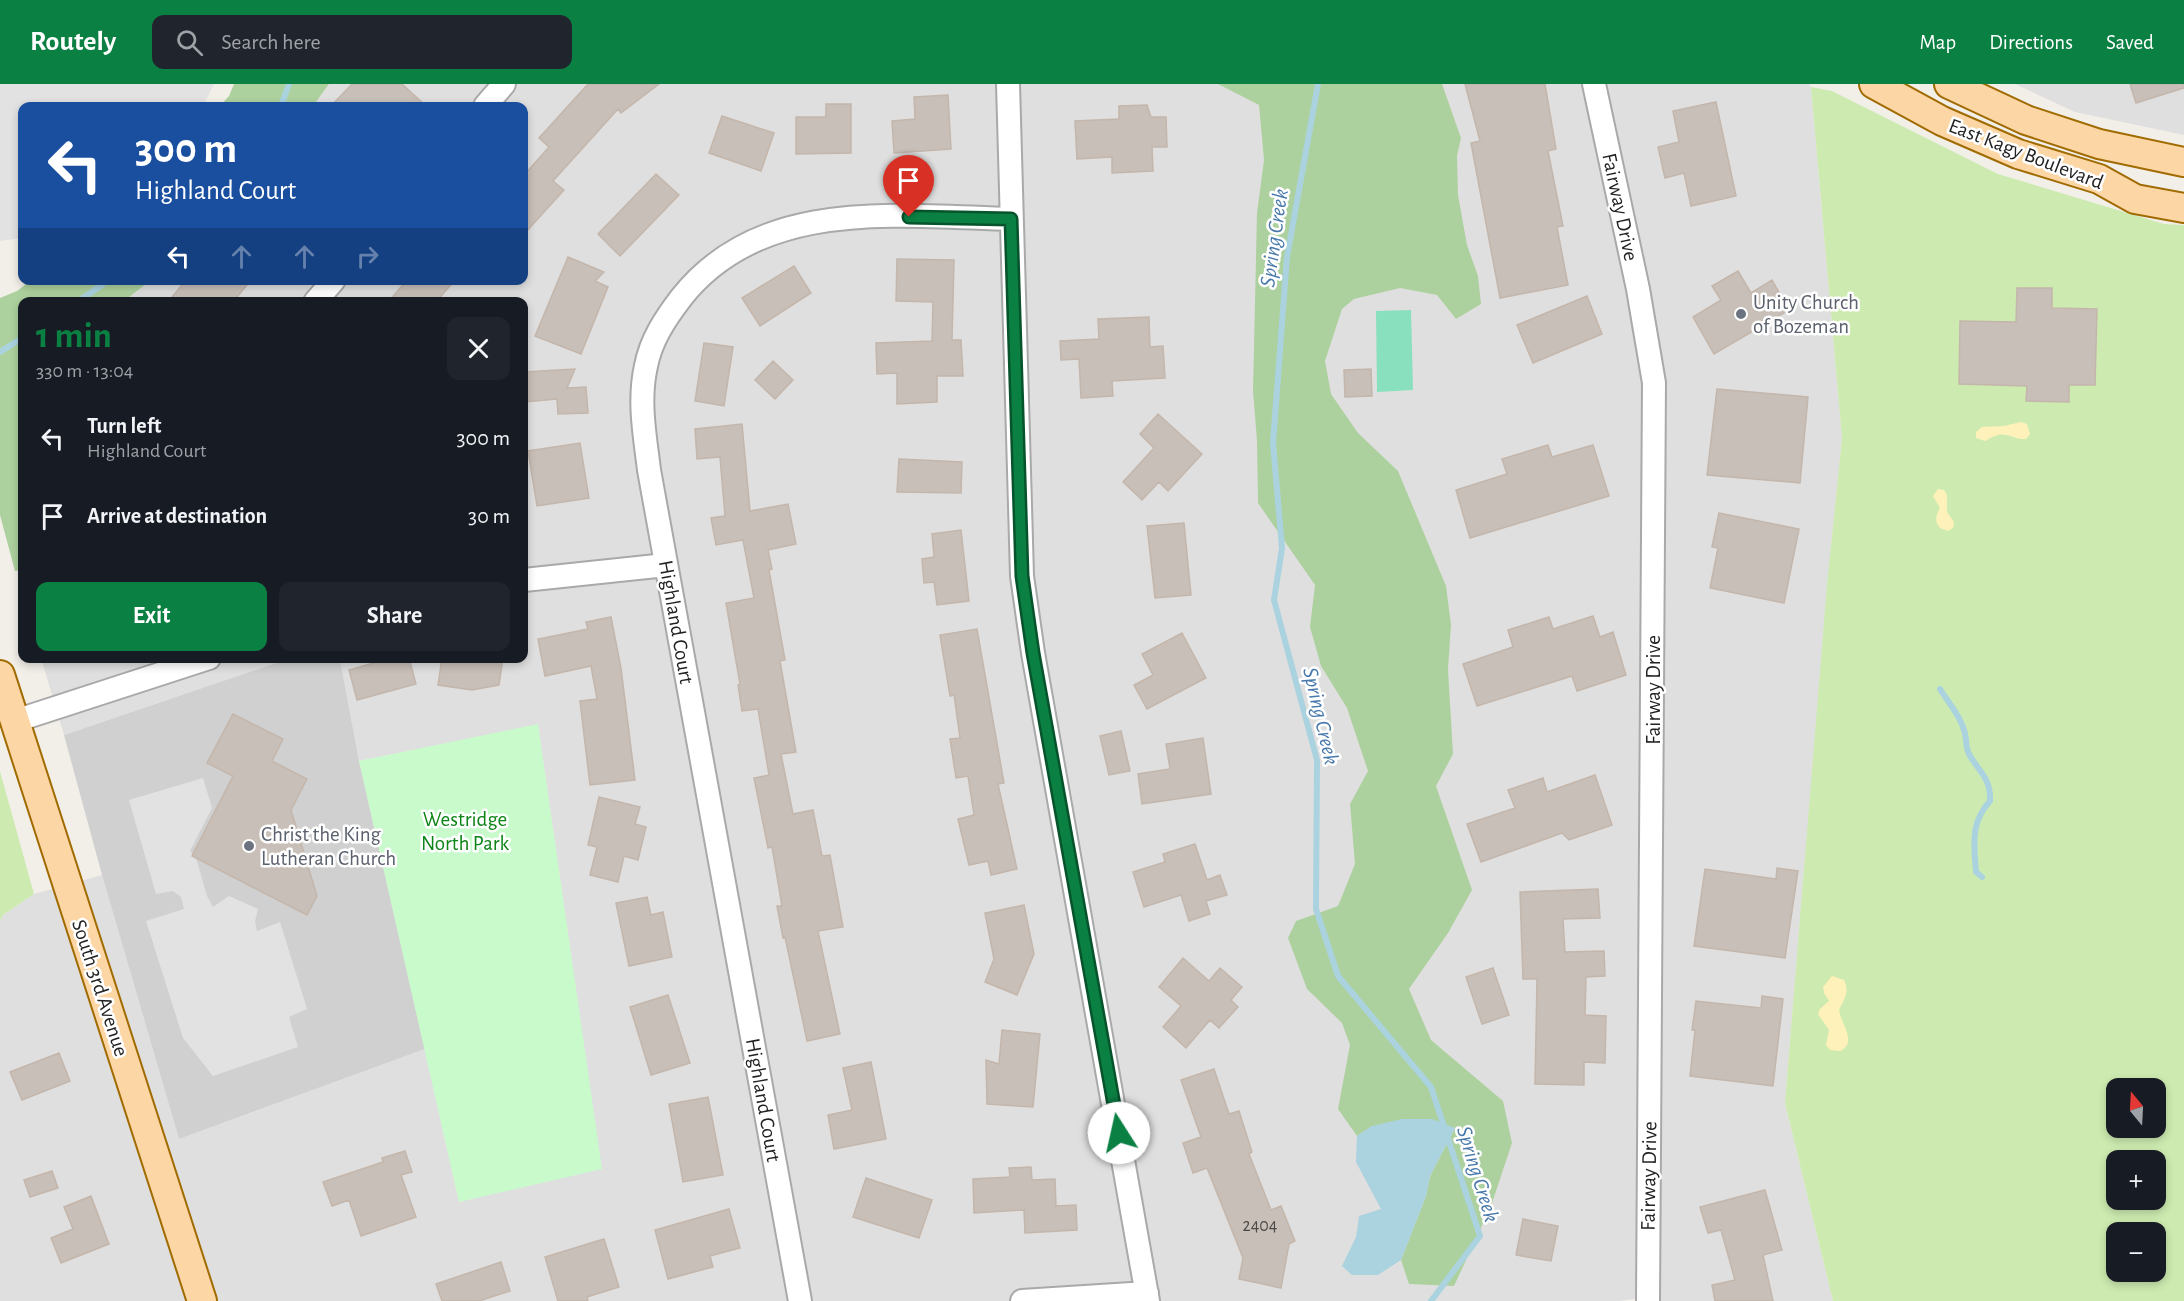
<!DOCTYPE html>
<html lang="en">
<head>
<meta charset="utf-8">
<style>
  :root { --surface:#171b24; --page:#20242c; --text:#f1f3f6; --muted:#9ea1a6; --accent:#0b8043 }
  body { margin:0; font-family:"Alegreya Sans",sans-serif; background:var(--page); color:var(--text); height:100vh; display:flex; flex-direction:column; font-size:22px; white-space:nowrap }
  * { box-sizing:border-box; margin:0 }
  p { font-size:20px; color:var(--muted) }
  .icon { flex:none; width:33px; height:33px; fill:none; stroke:currentColor; stroke-width:2; stroke-linecap:round; stroke-linejoin:round }
  .map { position:relative; flex:1; overflow:hidden }
  .details { position:absolute; left:18px; top:213px; width:510px; height:366px; display:flex; flex-direction:column; background:var(--surface); border-radius:12px; box-shadow:0 3px 9px #0003 }
  .details>* { flex:none }
  .banner { position:absolute; left:18px; top:18px; width:510px; height:183px; border-radius:12px; box-shadow:0 3px 9px #0003; background:#1a4fa0; color:#fff; overflow:hidden }
  .needle { width:39px; rotate:342deg }
  .tools { position:absolute; left:2106px; top:994px; display:grid; gap:12px }
  .tools a { display:grid; place-items:center; width:60px; height:60px; border-radius:12px; background:var(--surface); box-shadow:0 3px 9px #0003; font-size:30px }
  .pin { position:absolute; display:grid; place-items:center; width:51px; height:51px; color:#fff; margin:-62px -26px; border-radius:50% 50% 50% 0; rotate:-45deg; box-shadow:0 0 6px #0007 }
  .pin .icon { rotate:45deg }
  .me { position:absolute; width:66px; margin:-33px; rotate:350deg; stroke-linejoin:round; filter:drop-shadow(0 0 4px #0008) }
  .turn { display:flex; align-items:center; gap:21px; height:126px; padding:0 18px; font-size:27px }
  .turn .icon { width:78px; height:78px; stroke-width:2.5 }
  .turn b { display:block; font-size:42px; line-height:51px }
  .lanes { display:flex; align-items:center; height:57px; padding:0 18px; background:#0003; justify-content:center; gap:30px; direction:ltr }
  .lanes .off { opacity:.35 }
  .round { display:grid; place-items:center; flex:none; width:63px; height:63px; border-radius:12px; background:var(--page) }
  .headline { display:flex; align-items:center; justify-content:space-between; height:102px; padding:0 18px }
  h1 { font-size:36px; font-weight:600; line-height:45px; color:var(--accent) }
  .action { display:flex; gap:12px; margin-top:auto; padding:12px 18px }
  .action a { flex:1; height:69px; border-radius:12px; background:var(--accent); color:#fff; font-size:24px; font-weight:600; line-height:69px; text-align:center }
  .action a+a { background:var(--page); color:var(--text) }
  ul { padding:0; list-style:none }
  li { display:flex; align-items:center; gap:18px; height:78px; padding:0 18px }
  li div { flex:1 }
  li b { display:block; font-size:22px }
  li em { font-style:normal }
  header { display:flex; align-items:center; gap:36px; box-sizing:border-box; height:84px; padding:0 30px; background:var(--accent); color:#fff }
  header strong { font-size:28px }
  nav { display:flex; gap:33px; margin-inline-start:auto; font-size:21px }
  .search { width:420px; height:54px; background:var(--page); display:flex; align-items:center; gap:15px; box-sizing:border-box; padding:0 21px; border-radius:12px; color:var(--muted); font-size:22px }
  .map>svg:first-child { display:block }
  .residential { fill:#e0dfdf }
  .religious { fill:#d0d0d0 }
  .grass { fill:#cdebb0; fill-rule:evenodd }
  .forest { fill:#add19e }
  .sand { fill:#fff1ba }
  .park { fill:#c8facc }
  .pitch { fill:#88e0be }
  .parking { fill:#e2e2e2 }
  .water { fill:#aad3df }
  .lines { fill:none; stroke-linecap:round; stroke-linejoin:round }
  .stream { stroke:#aad3df; stroke-width:6 }
  .building { fill:#c7bfb8; stroke:#c4b6ab; stroke-width:1.5 }
  .minor-casing { stroke:#a9a9a9; stroke-width:26 }
  .major-casing { stroke:#a06b00; stroke-width:32 }
  .minor { stroke:#fff; stroke-width:22 }
  .major { stroke:#fcd6a4; stroke-width:28 }
  .route-casing { stroke:#07532c; stroke-width:15 }
  .route { stroke:#0b8043; stroke-width:10 }
  .worship-dot { fill:#6b7280; stroke:#fff; stroke-width:2 }
  .labels { text-anchor:middle; dominant-baseline:central; stroke-width:5; stroke-linejoin:round; paint-order:stroke }
  .number-label { font-size:18px; fill:#4b4948 }
  .street-label { font-size:21px; fill:#222; stroke:#fff }
  .worship-label { font-size:21px; fill:#5b616d; stroke:#fff; text-anchor:start }
  .park-label { font-size:21px; fill:#0c8416; stroke:#fff }
  .water-label { font-size:22px; font-style:italic; fill:#4a7aab; stroke:#fff }
</style>
</head>
<body>
<header>
<strong>Routely</strong>
<div class="search"><svg class="icon" aria-label="search" viewBox="0 0 24 24"><circle cx="10" cy="10" r="6"/><path d="M15 15l6 6"/></svg>Search here</div>
<nav><a>Map</a><a>Directions</a><a>Saved</a></nav>
</header>
<div class="map">
<svg width="2184" height="1217" viewBox="0 0 2184 1217">
  <rect width="100%" height="100%" fill="#f2efe9"/>
  <path class="residential" d="M329 0H1809L1811 3 1842 354 1833 444 1785 1019 1833 1217H1639V1214L1620 1217H0V837L3 831 34 810 102 791 179 1055 425 965 459 1117 538 641 359 677 340 575 524 574V218L124 217 150 197 524 196V22H313Z
    M2015 0H2184V51L2075 28Z
    M41 574 288 575 64 651Z"/>
  <path class="religious" d="M288 575H340L359 677 425 965 179 1055 102 791 64 651Z"/>
  <path class="grass" d="M1811 3 1832 7 1998 90 2164 140 2184 141V1217H1833L1785 1019 1827 501 1842 354ZM2116 1005H2156V1044H2116ZM2116 1077H2156V1116H2116ZM2116 1149H2156V1188H2116Z
    M0 687 34 810 3 831 0 837Z"/>
  <path class="forest" d="M234 0H329L313 22H220L229 12Z
    M1218 0H1442L1461 54 1457 72 1458 111 1467 161 1478 192 1481 220 1456 235 1437 211 1400 204 1354 215 1342 225 1325 277 1331 310 1358 349 1398 387 1446 502 1451 541 1448 585 1453 670 1436 702 1472 806 1448 849 1409 905 1431 956 1503 1017 1512 1059 1491 1122 1454 1202 1409 1200 1401 1176 1426 1112 1430 1092 1455 1044 1372 1042 1357 1052 1338 1025 1350 961 1342 939 1307 905 1288 854 1296 837 1338 822 1355 780 1350 720 1368 687 1347 624 1321 582 1310 543 1315 501 1258 419 1257 357 1253 307 1257 129 1264 76 1259 21Z
    M30 197H150L124 217 22 218V486L15 487 0 431V214L17 207Z"/>
  <path class="sand" d="M2021 338 2027 340 2030 350 2026 355C2015 356 2006 347 1995 352 1991 353 1989 355 1985 357L1976 354V348L1982 343 2004 342Z
    M1938 405 1944 406 1947 411V428L1954 438 1953 444 1948 447 1940 444C1934 436 1936 432 1940 424L1933 412Z
    M1832 892 1844 896C1850 909 1844 915 1839 926 1841 940 1858 959 1840 967L1830 966 1826 961 1829 946 1818 930 1820 925 1829 917 1824 909 1823 903Z"/>
  <path class="park" d="M538 640 602 1085 459 1118 359 677Z"/>
  <path class="pitch" d="M1411 226 1413 306 1377 308 1376 227Z"/>
  <path class="parking" d="M0 0H214L203 22H22V154L0 157Z
    M203 694 212 724 190 767 196 774 207 812 213 823 229 812 258 825 255 837 257 847 280 838 307 925 289 933 298 963 213 992 183 954 146 837 184 825 181 813 173 807 156 810 129 716Z"/>
  <path class="water" d="M1402 1035H1432L1455 1044 1430 1092 1426 1112 1401 1176 1378 1191H1352L1342 1182 1356 1153 1359 1132 1381 1125 1356 1078 1357 1052 1372 1042Z"/>
  <g class="lines">
    <path class="stream" d="M1318 0 1287 173 1273 359 1282 464 1274 516 1317 676 1316 825 1338 892 1431 1003 1480 1152 1431 1217
      M281 22 289 0
      M77 218 109 196
      M0 268 22 254
      M1940 605C1948 618 1960 631 1964 646 1967 654 1965 662 1969 670 1978 687 1991 693 1990 717 1970 739 1974 760 1976 788L1982 793"/>
  </g>
  <path class="building" d="M352 0H402L426 22H331Z
    M588 0H659L621 29 618 25 553 97 564 106 524 150V91L549 63 539 54Z
    M1465 0H1545L1556 65 1548 67 1563 142 1557 143 1568 201 1500 214 1471 59 1480 57Z
    M2130 0H2184V4L2136 19Z
    M948 11 951 65 894 69 892 37 915 35 914 13Z
    M1716 18 1736 112 1691 122 1684 89 1665 94 1658 63 1679 58 1673 27Z
    M826 20H851V69L796 70V33H826Z
    M1147 21 1151 33H1166L1167 63H1152L1153 87 1112 89V73L1077 75 1075 37 1119 35V22Z
    M722 32 774 49 761 87 709 69Z
    M656 90 679 111 620 172 598 150Z
    M568 173 604 188 595 197 608 203 581 270 535 252Z
    M897 175 954 176 952 256H961L963 292H937V318L897 320V289L877 290 876 259 932 257 933 218 896 217Z
    M794 182 811 209 760 242 742 214Z
    M1738 187 1751 209 1772 196 1789 226 1714 270 1693 233 1721 216 1712 202Z
    M186 196H251L233 218H168Z
    M407 196H455L436 218H388Z
    M2017 204H2052V224L2097 225 2095 301H2069V318L2026 317 2027 302 1959 300 1960 237 2016 238Z
    M1587 212 1602 250 1533 279 1517 241Z
    M1149 233 1150 263 1163 262 1165 294 1112 297 1113 312 1081 314 1079 275 1061 276 1060 257 1099 255 1098 235Z
    M704 259 733 263 724 322 695 317Z
    M773 277 793 296 775 315 755 296Z
    M575 285 567 304 586 303 588 329 558 330 557 315 524 318V288Z
    M1371 285 1372 312 1345 313 1344 286Z
    M1717 305 1808 313 1800 399 1707 391Z
    M1158 330 1202 370 1168 407 1159 398 1142 416 1123 398 1154 364 1140 350Z
    M742 340 750 427 788 420 796 460 768 466 772 485 769 486 785 576 780 577 796 668 781 670 793 730 813 726 822 772 830 771 843 843 818 847 840 950 807 957 785 853 783 854 777 822H782L772 763 768 764 754 694 769 691 758 625 742 627 738 601 740 600 726 519 754 514 743 456 716 461 711 434 725 432 720 373 697 375 695 345Z
    M580 359 589 414 537 422 528 367Z
    M1548 361 1552 373 1593 361 1609 412 1470 454 1456 406 1507 390 1502 375Z
    M899 375 962 378 961 409 897 408Z
    M1719 429 1799 445 1784 519 1710 504 1718 464 1712 463Z
    M1184 439 1191 511 1155 514 1147 442Z
    M961 446 969 517 937 521 934 498 924 499 922 475 934 473 932 450Z
    M1593 532 1600 553 1613 548 1626 591 1577 607 1572 592 1477 622 1463 580 1513 563 1508 546 1549 533 1553 545Z
    M611 533 621 584 635 696 590 701 580 617 597 615 591 582 545 592 538 555 588 545 586 538Z
    M977 545 1004 699 998 700 1017 785 991 791 988 777 969 781 958 735 974 731 968 692 956 694 950 655 960 654 954 611 950 612 940 551Z
    M1182 549 1206 594 1147 625 1134 601 1153 591 1142 570Z
    M391 574H409L416 600 357 616 349 586Z
    M442 574H503L499 601 472 606 438 601Z
    M233 630 283 655 272 677 307 695 291 726 317 812 307 831 192 772 233 692 207 679Z
    M1121 647 1130 687 1109 691 1100 652Z
    M1203 654 1211 710 1142 720 1138 690 1170 685 1166 660Z
    M1595 691 1612 741 1569 756 1562 749 1481 778 1467 740 1515 724 1508 706 1543 694 1547 708Z
    M599 713 640 723 635 740 646 743 638 776 624 772 618 798 590 791 597 763 588 761Z
    M1195 760 1207 796 1220 791 1227 811 1206 817 1210 830 1189 837 1181 811 1144 823 1133 788 1165 778 1163 770Z
    M1777 784 1798 787 1785 874 1694 862 1705 785 1776 795Z
    M1598 805 1600 834 1563 835 1565 868 1604 867 1605 892 1586 893 1585 931 1606 932 1605 979 1584 978V1001L1535 1000 1537 895H1523L1520 808Z
    M647 813 651 831 663 828 672 873 629 882 616 819Z
    M1024 821 1034 870 1017 911 985 898 994 875 985 829Z
    M1183 874 1209 897 1220 884 1242 903 1231 916 1238 923 1219 944 1210 936 1186 964 1163 943 1181 922 1159 903Z
    M1493 884 1509 931 1482 940 1466 893Z
    M668 911 690 979 651 991 630 923Z
    M1762 912 1783 915 1773 1002 1690 992 1695 946H1692L1696 917 1761 924Z
    M1002 946 1040 950 1033 1023 987 1020 986 976 999 980Z
    M59 969 70 997 22 1016 10 988Z
    M871 978 886 1055 834 1065 828 1031 852 1026 843 984Z
    M1214 985 1229 1030 1239 1027 1252 1068 1249 1070 1271 1126 1281 1122 1295 1157 1289 1160 1281 1204 1239 1195 1243 1174 1207 1084 1193 1089 1183 1059 1201 1053 1181 996Z
    M708 1013 723 1091 683 1098 669 1020Z
    M405 1067 412 1088 401 1091 416 1133 361 1152 349 1116 332 1122 323 1098 383 1078 382 1074Z
    M1031 1083 1032 1096 1055 1095 1056 1122 1076 1121 1077 1146 1025 1149 1024 1126 974 1129 973 1095 1010 1093 1009 1084Z
    M52 1087 58 1104 30 1113 24 1096Z
    M866 1094 932 1116 919 1154 853 1133Z
    M1765 1106 1782 1166 1763 1171 1773 1217H1715L1712 1201 1735 1196 1721 1146 1708 1149 1700 1123Z
    M91 1112 109 1160 61 1179 51 1154 73 1145 64 1123Z
    M729 1125 740 1164 710 1172 713 1183 668 1195 655 1146Z
    M1523 1135 1558 1142 1551 1177 1516 1171Z
    M604 1155 619 1203 587 1213 588 1217H558L545 1173Z
    M501 1178 510 1207 479 1217H442L436 1200Z"/>
  <g class="lines">
    <defs>
      <path id="minor" d="M1008 0 1022 492 1033 569 1148 1217
        M1594 0 1638 205 1654 299 1648 1217
        M485 22 504 0
        M315 218 334 196
        M524 496 666 481
        M15 637 209 574
        M800 1217 649 386C645 352 638 317 646 282 651 256 665 235 681 214 760 113 898 132 1011 135
        M1022 1217 1147 1209"/>
      <path id="major" d="M1874 0 1942 37 2018 70 2099 95 2135 115 2184 124
        M1949 0 2026 36 2099 60 2184 78
        M0 591 202 1217"/>
    </defs>
    <use href="#minor" class="minor-casing"/>
    <use href="#major" class="major-casing"/>
    <use href="#minor" class="minor"/>
    <use href="#major" class="major"/>
  </g>
  <g class="lines">
    <defs>
      <path id="route" d="M909 133 1011 135 1022 492 1033 569 1119 1049"/>
    </defs>
    <use href="#route" class="route-casing"/>
    <use href="#route" class="route"/>
  </g>
  <g class="worship-dot">
    <circle cx="1741" cy="230" r="6"/>
    <circle cx="249" cy="762" r="6"/>
  </g>
  <g class="labels">
    <g class="number-label">
      <text x="1260" y="1142">2404</text>
    </g>
    <g class="street-label">
      <text transform="translate(2026 70) rotate(21)">East Kagy Boulevard</text>
      <text transform="translate(1620 123) rotate(78)">Fairway Drive</text>
      <text transform="translate(676 538) rotate(80)">Highland Court</text>
      <text transform="translate(1653 606) rotate(-90)">Fairway Drive</text>
      <text transform="translate(100 904) rotate(72)">South 3rd Avenue</text>
      <text transform="translate(763 1016) rotate(80)">Highland Court</text>
      <text transform="translate(1649 1092) rotate(-89)">Fairway Drive</text>
    </g>
    <g class="worship-label">
      <text x="1753" y="218">Unity Church<tspan x="1753" dy="24">of Bozeman</tspan></text>
      <text x="261" y="750">Christ the King<tspan x="261" dy="24">Lutheran Church</tspan></text>
    </g>
    <g class="park-label">
      <text x="465" y="735">Westridge<tspan x="465" dy="24">North Park</tspan></text>
    </g>
    <g class="water-label">
      <text transform="translate(1274 154) rotate(-82)">Spring Creek</text>
      <text transform="translate(1321 632) rotate(77)">Spring Creek</text>
      <text transform="translate(1478 1090) rotate(73)">Spring Creek</text>
    </g>
  </g>
</svg>
<div class="tools">
<a><svg class="needle" viewBox="-14 -14 28 28"><path d="M0-13l5 13h-10z" fill="#e53935"/><path d="M0 13l5-13h-10z" fill="#9ea1a6"/></svg></a>
<a>+</a>
<a>−</a>
</div>
<div class="pin" style="left:909px;top:133px;background:#d93025"><svg class="icon" aria-label="arrive" viewBox="0 0 24 24"><path d="M6 21V4h12l-3 4 3 4H6"/></svg></div>
<svg class="me" style="left:1119px;top:1049px" viewBox="-20 -20 40 40"><circle r="19" fill="#fff"/><path d="M0-13L10 11 0 6-10 11z" fill="#0b8043"/></svg>
<div class="banner">
<div class="turn"><svg class="icon" aria-label="left" viewBox="0 0 24 24"><path d="M17 20v-9H6M10 6l-5 5 5 5"/></svg><div><b>300 m</b>Highland Court</div></div>
<div class="lanes"><svg class="icon" aria-label="left" viewBox="0 0 24 24"><path d="M17 20v-9H6M10 6l-5 5 5 5"/></svg><svg class="icon off" aria-label="ahead" viewBox="0 0 24 24"><path d="M12 20V5M6 11l6-6 6 6"/></svg><svg class="icon off" aria-label="ahead" viewBox="0 0 24 24"><path d="M12 20V5M6 11l6-6 6 6"/></svg><svg class="icon off" aria-label="right" viewBox="0 0 24 24"><path d="M7 20v-9h11M14 6l5 5-5 5"/></svg></div>
</div>
<section class="details">
<div class="headline"><div><h1>1 min</h1><p>330 m · 13:04</p></div><a class="round"><svg class="icon" aria-label="close" viewBox="0 0 24 24"><path d="M6 6l12 12M18 6L6 18"/></svg></a></div>
<ul>
<li><svg class="icon" aria-label="left" viewBox="0 0 24 24"><path d="M17 20v-9H6M10 6l-5 5 5 5"/></svg><div><b>Turn left</b><p>Highland Court</p></div><em>300 m</em></li>
<li><svg class="icon" aria-label="arrive" viewBox="0 0 24 24"><path d="M6 21V4h12l-3 4 3 4H6"/></svg><div><b>Arrive at destination</b></div><em>30 m</em></li>
</ul>
<div class="action"><a>Exit</a><a>Share</a></div>
</section>
</div>
</body>
</html>
